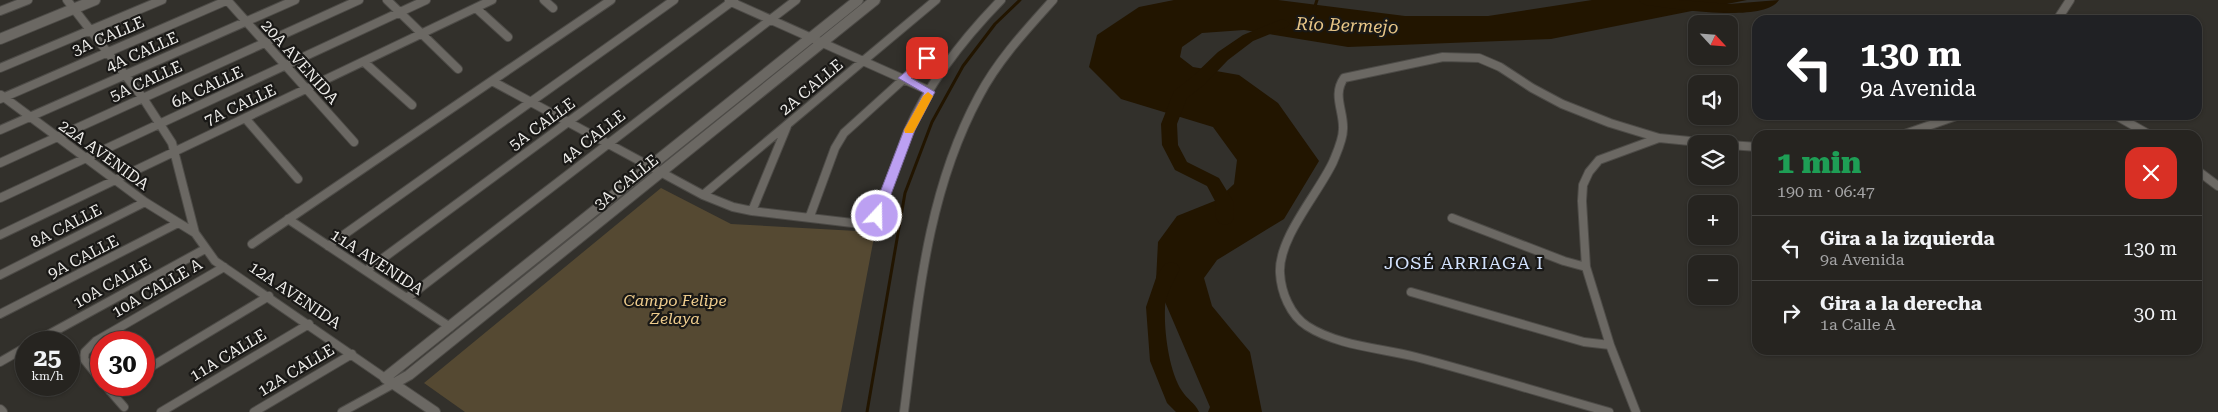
<!DOCTYPE html>
<html lang="es">
<head>
<meta charset="utf-8">
<style>
  :root { --surface:#262420; --page:#32302d; --text:#f1f3f6; --muted:#a4a4a5; --line:#42413e }
  body { margin:0; font-family:"Roboto Serif",serif; background:var(--page); color:var(--text); height:100vh; display:flex; flex-direction:column; font-size:19px; white-space:nowrap }
  * { box-sizing:border-box; margin:0 }
  p { font-size:16px; color:var(--muted) }
  .icon { flex:none; width:28px; height:28px; fill:none; stroke:currentColor; stroke-width:2; stroke-linecap:round; stroke-linejoin:round }
  .map { position:relative; flex:1; overflow:hidden }
  .panel { position:absolute; left:1752px; top:130px; width:450px; height:225px; display:flex; flex-direction:column; background:var(--surface); border-radius:15px; box-shadow:0 1px 4px #0004,0 0 0 1px var(--line) }
  .panel>* { flex:none }
  .banner { position:absolute; left:1752px; top:15px; width:450px; height:105px; border-radius:15px; box-shadow:0 1px 4px #0004,0 0 0 1px var(--line); background:#202124; color:#fff; overflow:hidden }
  .needle { width:32px; rotate:116deg }
  .tools { position:absolute; left:1688px; top:15px; display:grid; gap:10px }
  .tools a { display:grid; place-items:center; width:50px; height:50px; border-radius:10px; background:var(--surface); box-shadow:0 1px 4px #0004,0 0 0 1px var(--line); font-size:25px }
  .speed { position:absolute; left:15px; top:331px; display:flex; gap:10px; font-size:25px; font-weight:700; text-align:center }
  .speed>* { display:grid; place-content:center; width:65px; height:65px; border-radius:50%; background:var(--surface); box-shadow:0 1px 4px #0004,0 0 0 1px var(--line); line-height:1 }
  .speed small { font-size:12px; font-weight:400 }
  .speed .limit { border:8px solid #d22; background:#fff; color:#111 }
  .pin { position:absolute; display:grid; place-items:center; width:42px; height:42px; color:#fff; margin:-21px; border-radius:10px; box-shadow:0 2px 8px #0006 }
  .me { position:absolute; width:55px; margin:-28px; rotate:21deg; stroke-linejoin:round; filter:drop-shadow(0 0 4px #0008) }
  .turn { display:flex; align-items:center; gap:18px; height:105px; padding:0 25px; font-size:22px }
  .turn .icon { width:65px; height:65px; stroke-width:2.5 }
  .turn b { display:block; font-size:35px; line-height:42px }
  .round { display:grid; place-items:center; flex:none; width:52px; height:52px; border-radius:15px; background:var(--page) }
  .head { display:flex; align-items:center; justify-content:space-between; height:85px; padding:0 25px }
  h1 { font-size:30px; font-weight:800; line-height:38px; color:#1e9e55 }
  ul { padding:0; list-style:none }
  li { display:flex; align-items:center; gap:15px; height:65px; padding:0 25px; border-top:1px solid var(--line) }
  li div { flex:1 }
  li b { display:block; font-size:19px }
  li em { font-style:normal }
  .map>svg:first-child { display:block }
  .green { fill:#554932 }
  .water { fill:#221500 }
  .lines { fill:none; stroke-linecap:round; stroke-linejoin:round }
  .stream { stroke:#221500; stroke-width:3 }
  .river { fill:#221500; fill-rule:evenodd }
  .street-casing { stroke:#4d4b47; stroke-width:10 }
  .secondary-casing { stroke:#4d4b47; stroke-width:12 }
  .street { stroke:#6b6863; stroke-width:8 }
  .secondary { stroke:#6b6863; stroke-width:10 }
  .route { fill:#bca0f2; stroke:#7a689d }
  .slow { fill:#f59e0b }
  .labels { text-anchor:middle; dominant-baseline:central; stroke-width:4.5; stroke-linejoin:round; paint-order:stroke }
  .street-label { font-size:16px; fill:#eeedea; stroke:#191816 }
  .park-label { font-size:16px; font-style:italic; fill:#eecc8d; stroke:#191816 }
  .water-label { font-size:18px; font-style:italic; fill:#e8c687; stroke:#191816 }
  .neighbourhood-label { font-size:18px; letter-spacing:1px; fill:#d4e3fe; stroke:#191816 }
</style>
</head>
<body>
<div class="map">
<svg width="2218" height="412" viewBox="0 0 2218 412">
  <rect width="100%" height="100%" fill="#32302b"/>
  <path class="green" d="M661 188 731 224 875 232 841 412H465L424 383Z"/>
  <path class="water" d="M1174 0H1278L1405 16H1488L1592 0H1747L1551 39 1348 47 1244 30 1202 33 1182 47 1180 57 1193 67 1239 75 1278 103 1319 161 1284 219 1217 260 1204 278 1212 306 1250 352 1262 412H1208L1210 407 1156 281 1158 242 1177 216 1217 200 1234 184 1237 160 1213 127 1121 99 1089 67 1097 35 1139 7Z"/>
  <g class="lines">
    <path class="stream" d="M1314 9 1317 0
      M867 412 905 193 932 122 963 66 995 24 1020 0"/>
    <path class="river" d="M1639 0H1679L1729 4 1779 0C1763 24 1672 8 1646 5L1641 3Z
      M1282 19 1287 21 1290 24 1287 27 1253 41 1228 60 1204 85 1187 98 1177 124 1178 145 1187 162 1219 178 1233 201 1234 218 1231 223 1225 225 1219 223 1216 218 1215 201 1207 186 1175 170 1162 145 1161 124 1174 91 1192 77 1218 52 1243 35Z
      M1171 262 1177 264 1180 269C1174 281 1165 295 1165 308 1164 332 1169 371 1182 391 1187 399 1195 403 1199 412H1176L1167 403 1150 361 1146 307 1157 275 1165 264Z"/>
    <defs>
      <path id="street" d="M67 0 143 98 172 143 195 233 215 261 385 378
        M227 0 354 142
        M387 0 458 69
        M544 0 553 8
        M729 1 930 91
        M476 8 508 37
        M0 11 28 0
        M2057 20 2070 0
        M364 62 412 105
        M0 68 162 0
        M492 81 703 195 733 207 752 211 861 224 876 218C887 189 897 160 908 131 929 82 964 38 1001 0
        M1 95 145 202 195 233
        M0 99 228 0
        M2115 115 2150 135
        M245 118 298 179
        M0 130 295 0
        M1902 135 1959 115
        M1729 145 1758 147
        M0 163 359 0
        M2198 171 2218 186
        M703 195 936 0
        M0 198 426 0
        M752 211 787 126
        M810 216 835 148 844 133 927 58
        M1452 218 1564 261 1586 267
        M288 219 450 327
        M0 235 492 0
        M252 244 611 0
        M328 246 674 0
        M367 270 734 0
        M0 275 145 202
        M1411 292 1584 342 1610 345
        M407 298 796 0
        M0 314 178 223
        M35 342 205 249
        M0 362 26 347
        M144 371 269 296
        M101 380 84 359 85 352 96 341 224 267
        M105 385 124 407
        M110 391 121 385
        M161 412 309 324
        M254 412 352 354
        M342 412 393 384
        M904 412C918 304 926 194 979 96 998 60 1026 30 1053 0
        M1609 412C1545 394 1481 374 1416 357 1381 348 1338 346 1307 326 1290 315 1281 292 1280 273 1278 238 1318 194 1333 162 1337 152 1343 140 1343 129 1344 111 1332 95 1344 78L1443 57 1479 58 1500 67 1532 88 1562 104 1610 123 1659 138
        M1636 412 1610 345 1586 267 1582 201 1583 185 1589 172 1599 160 1659 138 1720 144"/>
      <path id="secondary" d="M0 39 95 0
        M393 384 409 375 875 0
        M0 410 2 412
        M435 412 385 378 858 0"/>
    </defs>
    <use href="#street" class="street-casing"/>
    <use href="#secondary" class="secondary-casing"/>
    <use href="#street" class="street"/>
    <use href="#secondary" class="secondary"/>
  </g>
  <path class="route" d="M927 55 931 56V60L911 78 935 92 915 130 883 216 877 220 873 219 871 216 904 130 924 93 898 78Z"/>
  <path class="slow" d="M928 92 933 96 915 130 913 133H905L904 130 923 96Z"/>
  <g class="labels">
    <g class="street-label">
      <text transform="translate(108 36) rotate(-23)">3A CALLE</text>
      <text transform="translate(142 52) rotate(-24)">4A CALLE</text>
      <text transform="translate(300 62) rotate(48)">20A AVENIDA</text>
      <text transform="translate(146 81) rotate(-24)">5A CALLE</text>
      <text transform="translate(207 87) rotate(-25)">6A CALLE</text>
      <text transform="translate(811 87) rotate(-40)">2A CALLE</text>
      <text transform="translate(240 105) rotate(-25)">7A CALLE</text>
      <text transform="translate(542 124) rotate(-36)">5A CALLE</text>
      <text transform="translate(593 137) rotate(-38)">4A CALLE</text>
      <text transform="translate(104 155) rotate(36)">22A AVENIDA</text>
      <text transform="translate(626 182) rotate(-39)">3A CALLE</text>
      <text transform="translate(66 226) rotate(-27)">8A CALLE</text>
      <text transform="translate(83 257) rotate(-27)">9A CALLE</text>
      <text transform="translate(377 262) rotate(33)">11A AVENIDA</text>
      <text transform="translate(112 283) rotate(-29)">10A CALLE</text>
      <text transform="translate(157 288) rotate(-30)">10A CALLE A</text>
      <text transform="translate(295 295) rotate(34)">12A AVENIDA</text>
      <text transform="translate(228 355) rotate(-31)">11A CALLE</text>
      <text transform="translate(296 370) rotate(-31)">12A CALLE</text>
    </g>
    <g class="park-label">
      <text x="675" y="300">Campo Felipe<tspan x="675" dy="18">Zelaya</tspan></text>
    </g>
    <g class="water-label">
      <text transform="translate(1347 25) rotate(2)">Río Bermejo</text>
    </g>
    <g class="neighbourhood-label">
      <text x="1464" y="262">JOSÉ ARRIAGA I</text>
    </g>
  </g>
</svg>
<div class="tools">
<a><svg class="needle" viewBox="-14 -14 28 28"><path d="M0-13l5 13h-10z" fill="#e53935"/><path d="M0 13l5-13h-10z" fill="#a4a4a5"/></svg></a>
<a><svg class="icon" aria-label="sound" viewBox="0 0 24 24"><path d="M4 9h4l5-4v14l-5-4H4zM17 9q2 3 0 6"/></svg></a>
<a><svg class="icon" aria-label="layers" viewBox="0 0 24 24"><path d="M12 4l9 5-9 5-9-5zM3 14l9 5 9-5"/></svg></a>
<a>+</a>
<a>−</a>
</div>
<div class="speed"><div>25<small>km/h</small></div><div class="limit">30</div></div>
<div class="pin" style="left:927px;top:58px;background:#d93025"><svg class="icon" aria-label="arrive" viewBox="0 0 24 24"><path d="M6 21V4h12l-3 4 3 4H6"/></svg></div>
<svg class="me" style="left:877px;top:216px" viewBox="-20 -20 40 40"><circle r="17" fill="#bca0f2" stroke="#fff" stroke-width="3"/><path d="M0-11L8 9 0 5-8 9z" fill="#fff"/></svg>
<div class="banner">
<div class="turn"><svg class="icon" aria-label="left" viewBox="0 0 24 24"><path d="M17 20v-9H6M10 6l-5 5 5 5"/></svg><div><b>130 m</b>9a Avenida</div></div>
</div>
<section class="panel">
<div class="head"><div><h1>1 min</h1><p>190 m · 06:47</p></div><a class="round" style="background:#d93025;color:#fff"><svg class="icon" aria-label="close" viewBox="0 0 24 24"><path d="M6 6l12 12M18 6L6 18"/></svg></a></div>
<ul>
<li><svg class="icon" aria-label="left" viewBox="0 0 24 24"><path d="M17 20v-9H6M10 6l-5 5 5 5"/></svg><div><b>Gira a la izquierda</b><p>9a Avenida</p></div><em>130 m</em></li>
<li><svg class="icon" aria-label="right" viewBox="0 0 24 24"><path d="M7 20v-9h11M14 6l5 5-5 5"/></svg><div><b>Gira a la derecha</b><p>1a Calle A</p></div><em>30 m</em></li>
</ul>
</section>
</div>
</body>
</html>
